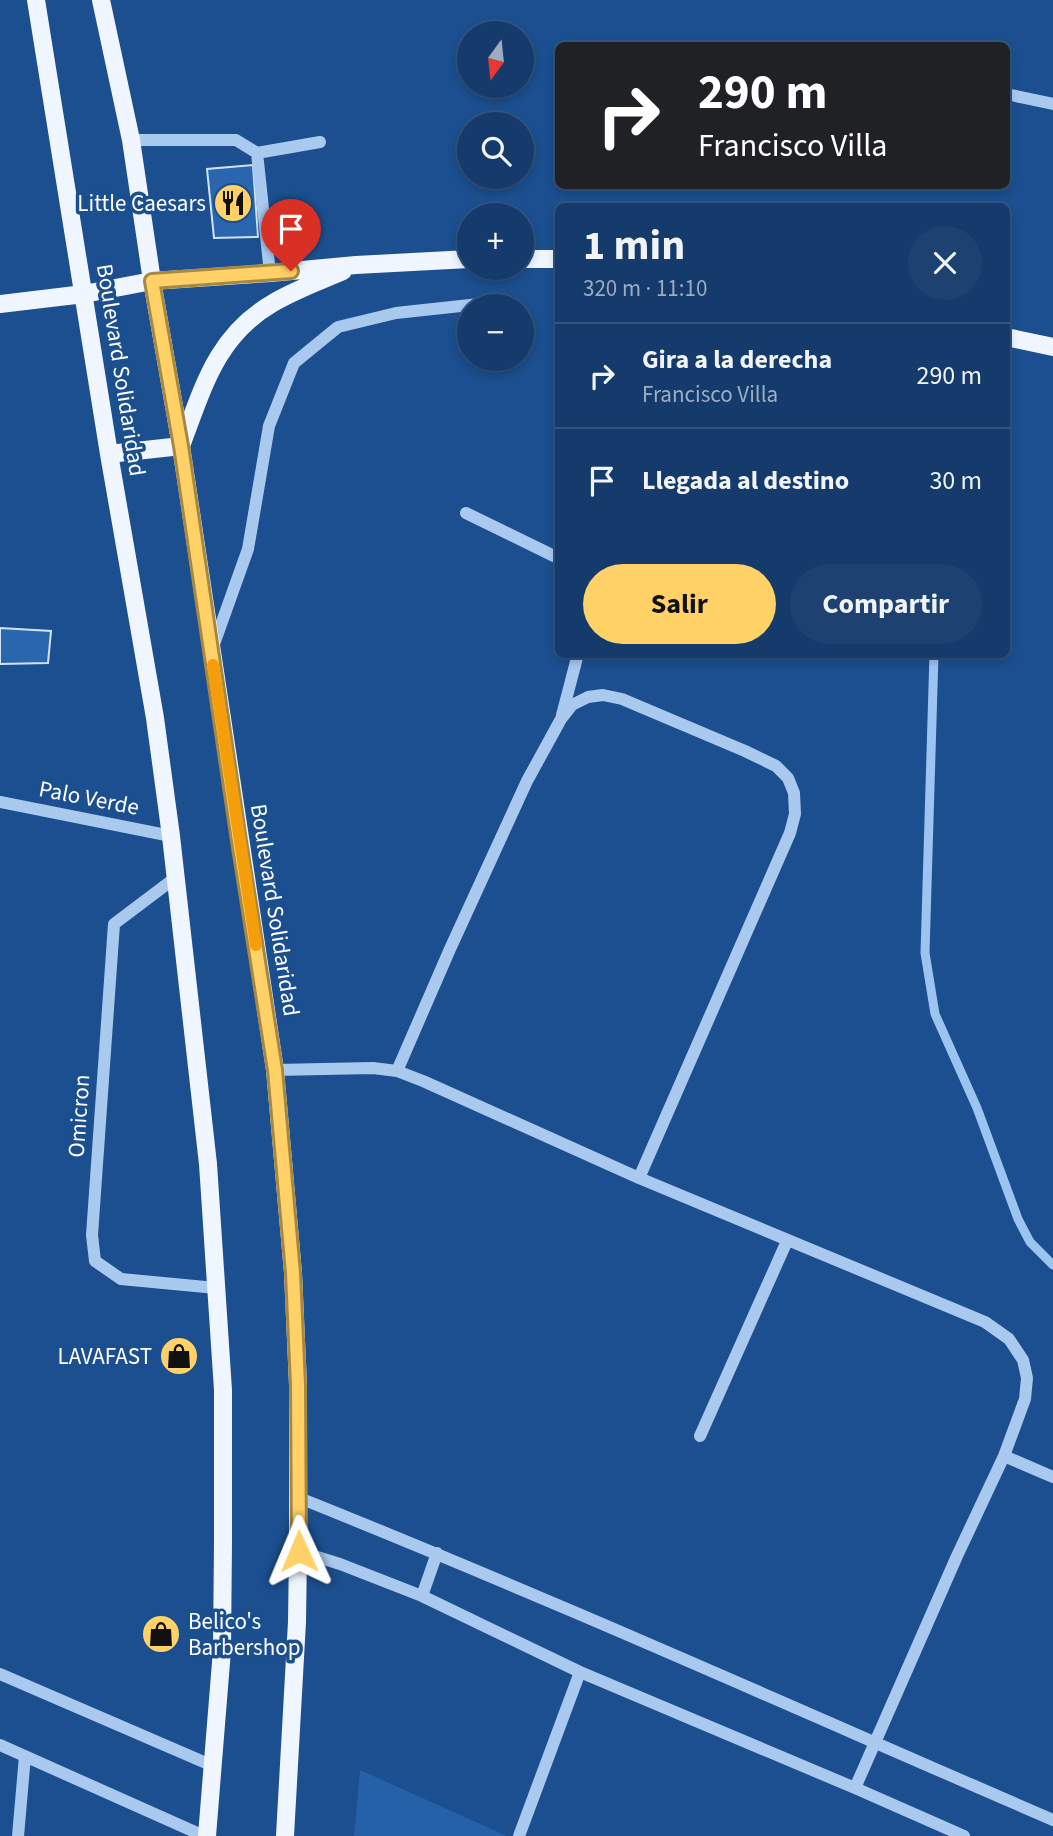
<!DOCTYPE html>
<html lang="es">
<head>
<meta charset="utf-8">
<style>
  :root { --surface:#143b6b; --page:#1d4271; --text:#f1f3f6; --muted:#9dadc1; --line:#33557e; --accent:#ffd166 }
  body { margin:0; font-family:"Source Sans 3",sans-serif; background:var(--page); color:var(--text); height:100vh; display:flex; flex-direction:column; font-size:26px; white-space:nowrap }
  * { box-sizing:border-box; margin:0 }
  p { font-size:23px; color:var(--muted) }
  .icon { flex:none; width:38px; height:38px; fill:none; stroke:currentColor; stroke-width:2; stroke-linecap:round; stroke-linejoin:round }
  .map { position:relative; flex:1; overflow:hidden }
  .side { position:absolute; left:555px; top:203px; width:455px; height:455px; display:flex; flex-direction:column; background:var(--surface); border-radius:10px; box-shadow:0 4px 10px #0003,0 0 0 2px var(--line) }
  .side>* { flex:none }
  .guide { position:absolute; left:555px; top:42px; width:455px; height:147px; border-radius:10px; box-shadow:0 4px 10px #0003,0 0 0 2px var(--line); background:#202124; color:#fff; overflow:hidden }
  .needle { width:46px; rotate:195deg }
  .controls { position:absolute; left:457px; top:21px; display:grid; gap:14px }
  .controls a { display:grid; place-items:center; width:77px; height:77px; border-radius:50%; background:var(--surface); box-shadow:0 4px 10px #0003,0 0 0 2px var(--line); font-size:35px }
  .pin { position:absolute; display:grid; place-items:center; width:60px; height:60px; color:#fff; margin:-72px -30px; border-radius:50% 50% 50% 0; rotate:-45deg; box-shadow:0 0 7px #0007 }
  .pin .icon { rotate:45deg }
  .me { position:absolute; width:77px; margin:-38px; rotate:359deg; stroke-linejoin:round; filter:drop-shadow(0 0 5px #0008) }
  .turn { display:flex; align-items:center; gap:24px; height:147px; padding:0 28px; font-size:32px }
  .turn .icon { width:91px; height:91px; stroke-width:2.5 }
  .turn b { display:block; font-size:49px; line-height:60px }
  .round { display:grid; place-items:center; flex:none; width:74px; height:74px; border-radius:37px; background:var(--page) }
  .overview { display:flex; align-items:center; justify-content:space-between; height:119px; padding:0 28px }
  h1 { font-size:42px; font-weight:700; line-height:52px }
  .button { display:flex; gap:14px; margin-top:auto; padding:14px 28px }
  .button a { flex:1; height:80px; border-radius:42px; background:var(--accent); color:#111; font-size:28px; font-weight:700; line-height:80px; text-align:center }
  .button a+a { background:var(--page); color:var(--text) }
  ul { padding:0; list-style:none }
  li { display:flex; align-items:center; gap:21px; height:105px; padding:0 28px; border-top:2px solid var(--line) }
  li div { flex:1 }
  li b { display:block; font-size:26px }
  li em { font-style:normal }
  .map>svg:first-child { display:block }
  .green { fill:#2461a8 }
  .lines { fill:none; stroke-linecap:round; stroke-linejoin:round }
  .stream { stroke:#9cc4f0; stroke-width:9 }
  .building { fill:#2a66ad; stroke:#cfe3fa; stroke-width:2 }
  .minor { stroke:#a9c9ee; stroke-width:12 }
  .major { stroke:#f0f6ff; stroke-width:18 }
  .route-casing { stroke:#a68842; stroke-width:18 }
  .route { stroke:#ffd166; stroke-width:12 }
  .slow { stroke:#f59e0b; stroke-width:12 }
  .labels { text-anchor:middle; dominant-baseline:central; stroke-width:7; stroke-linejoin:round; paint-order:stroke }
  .poi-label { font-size:23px; fill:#fff; stroke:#1b4f8f; text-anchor:end }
  .street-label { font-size:23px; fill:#fff; stroke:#1b4f8f }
</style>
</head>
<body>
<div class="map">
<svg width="1053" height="1836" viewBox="0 0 1053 1836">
  <rect width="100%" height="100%" fill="#1b4f8f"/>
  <path class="green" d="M360 1770 507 1836H354Z"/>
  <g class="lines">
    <path class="stream" d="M934 654 925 953 935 1014 977 1108 1018 1219 1030 1242 1053 1265"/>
  </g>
  <path class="building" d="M253 165 258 237 214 238 207 169Z
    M0 628 51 631 48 663 0 664Z"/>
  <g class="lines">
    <path class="minor" d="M1011 95 1053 104
      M131 140H236L257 153 270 273
      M257 153 320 142
      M466 513 558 558
      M213 647 248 549 269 426 294 363 338 327 396 313 507 301
      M562 715 578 654
      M0 802 171 836
      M175 878 114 924 92 1235 95 1261 121 1279 216 1288
      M275 1070 373 1068 397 1071 423 1081 639 1178 985 1322 1009 1339 1023 1360 1027 1378 1025 1399 1004 1456 957 1556 855 1788
      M397 1071 450 949 527 781 561 719 572 705 588 697 603 695 622 699 745 751 776 766 788 778 794 793 795 814 790 833 639 1178
      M700 1436 787 1241
      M1004 1456 1053 1477
      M297 1497C552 1599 801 1711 1053 1820
      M298 1551 340 1564 422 1596 580 1672 855 1788 964 1836
      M422 1596 437 1553
      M0 1674 213 1766
      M0 1745 204 1836
      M18 1836 25 1756
      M519 1836 580 1672"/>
    <path class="major" d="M36 0 109 454 155 718 171 836 208 1164 223 1390V1541L222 1650 207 1836
      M101 0 131 140 152 281 181 446 275 1070 293 1273 298 1385V1551L297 1622 285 1836
      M522 259H558
      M0 304 84 294 152 281 270 273 356 265 469 259
      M1006 337 1053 347
      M109 454 181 446C203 388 216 336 273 303 295 290 320 281 343 271"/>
  </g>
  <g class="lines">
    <defs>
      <path id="route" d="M291 271 152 281 181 446 239 841 275 1070 293 1273 298 1385 299 1551"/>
    </defs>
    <use href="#route" class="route-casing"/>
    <use href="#route" class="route"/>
    <path class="slow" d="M213 665 256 945"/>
  </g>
  <defs>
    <symbol id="restaurant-disc" viewBox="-11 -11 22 22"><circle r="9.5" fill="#ffd166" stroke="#1b4f8f"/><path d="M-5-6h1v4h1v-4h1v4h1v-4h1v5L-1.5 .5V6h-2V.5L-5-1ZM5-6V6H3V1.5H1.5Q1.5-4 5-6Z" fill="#111"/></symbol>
    <symbol id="shop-disc" viewBox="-11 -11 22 22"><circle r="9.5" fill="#ffd166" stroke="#1b4f8f"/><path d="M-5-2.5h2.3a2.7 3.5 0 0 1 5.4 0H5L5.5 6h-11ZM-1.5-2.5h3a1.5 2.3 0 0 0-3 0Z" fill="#111"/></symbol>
  </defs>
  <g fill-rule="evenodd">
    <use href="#restaurant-disc" x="211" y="181" width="44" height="44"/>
    <use href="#shop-disc" x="157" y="1334" width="44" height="44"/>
    <use href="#shop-disc" x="139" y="1612" width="44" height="44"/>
  </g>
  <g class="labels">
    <g class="poi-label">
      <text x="206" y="203">Little Caesars</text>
      <text x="152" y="1356">LAVAFAST</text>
      <text x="188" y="1621" text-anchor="start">Belico's<tspan x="188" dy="26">Barbershop</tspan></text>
    </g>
    <g class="street-label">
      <text transform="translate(121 370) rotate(81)">Boulevard Solidaridad</text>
      <text transform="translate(89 798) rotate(11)">Palo Verde</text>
      <text transform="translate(275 910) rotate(81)">Boulevard Solidaridad</text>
      <text transform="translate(79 1116) rotate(-86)">Omicron</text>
    </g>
  </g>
</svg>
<div class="controls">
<a><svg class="needle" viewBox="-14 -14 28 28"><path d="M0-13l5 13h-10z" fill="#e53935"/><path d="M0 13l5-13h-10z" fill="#9dadc1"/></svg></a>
<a><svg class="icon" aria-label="search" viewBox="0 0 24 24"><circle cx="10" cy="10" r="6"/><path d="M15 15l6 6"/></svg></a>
<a>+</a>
<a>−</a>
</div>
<div class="pin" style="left:291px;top:271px;background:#d93025"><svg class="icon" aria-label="arrive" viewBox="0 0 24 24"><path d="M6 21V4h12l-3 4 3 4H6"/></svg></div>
<svg class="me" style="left:299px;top:1551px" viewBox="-20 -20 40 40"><path d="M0-17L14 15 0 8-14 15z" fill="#ffd166" stroke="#fff" stroke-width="4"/></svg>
<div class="guide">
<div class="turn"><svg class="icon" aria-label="right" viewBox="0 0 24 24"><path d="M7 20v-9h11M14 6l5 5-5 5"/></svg><div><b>290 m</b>Francisco Villa</div></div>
</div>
<section class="side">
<div class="overview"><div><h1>1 min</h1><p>320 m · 11:10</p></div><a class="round"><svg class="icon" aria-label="close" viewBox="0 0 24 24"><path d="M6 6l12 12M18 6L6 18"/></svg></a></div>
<ul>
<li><svg class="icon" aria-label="right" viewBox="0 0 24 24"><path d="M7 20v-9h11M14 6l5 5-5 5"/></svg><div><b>Gira a la derecha</b><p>Francisco Villa</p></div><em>290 m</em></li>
<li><svg class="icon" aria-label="arrive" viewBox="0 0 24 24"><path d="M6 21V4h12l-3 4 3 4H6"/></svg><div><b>Llegada al destino</b></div><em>30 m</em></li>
</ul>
<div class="button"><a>Salir</a><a>Compartir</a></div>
</section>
</div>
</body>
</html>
